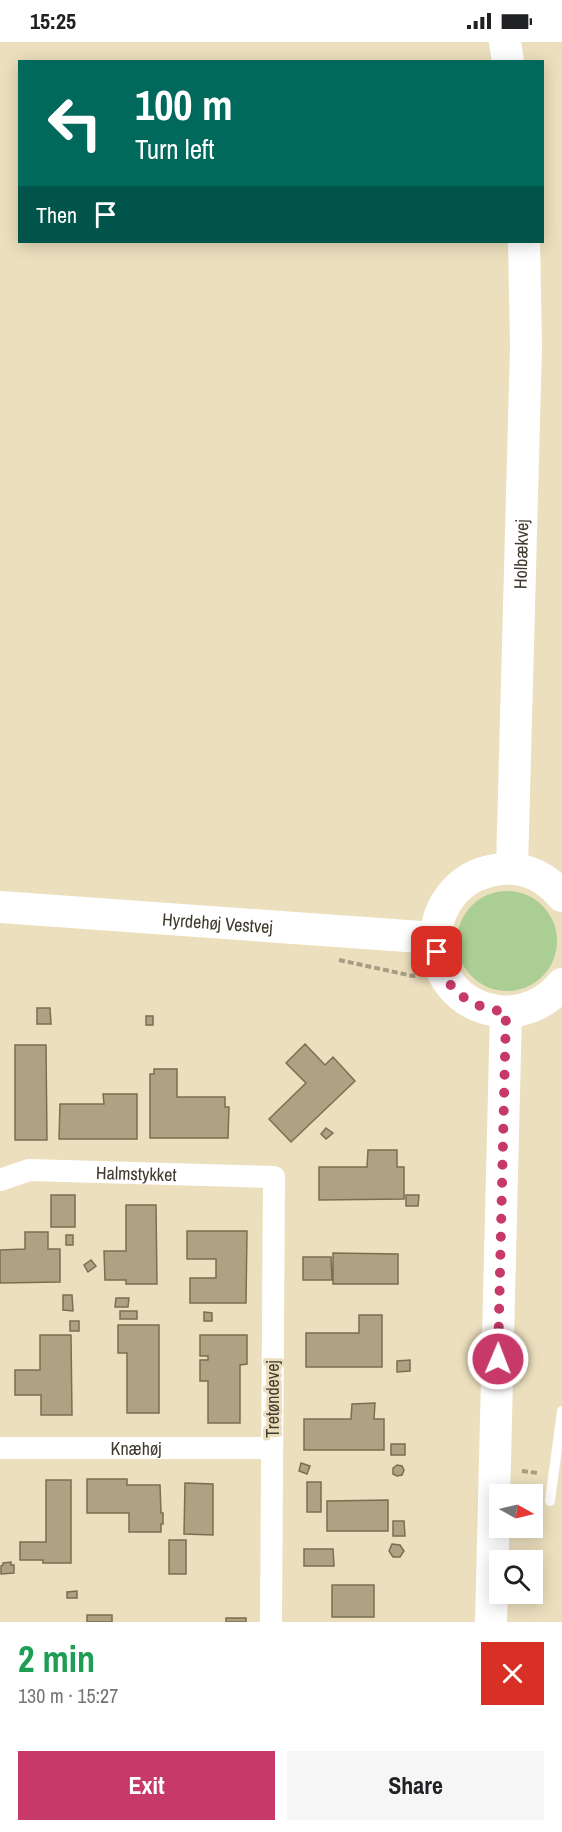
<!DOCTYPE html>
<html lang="en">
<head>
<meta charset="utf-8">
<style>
  :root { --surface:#fff; --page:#f6f6f6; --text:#202124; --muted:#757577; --accent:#c63969 }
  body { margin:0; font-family:"Archivo Narrow",sans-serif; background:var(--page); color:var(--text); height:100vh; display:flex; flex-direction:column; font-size:22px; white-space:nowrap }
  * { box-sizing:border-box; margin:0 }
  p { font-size:20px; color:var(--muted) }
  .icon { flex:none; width:33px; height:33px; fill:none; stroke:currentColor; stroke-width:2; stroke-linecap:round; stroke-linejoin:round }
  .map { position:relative; height:1580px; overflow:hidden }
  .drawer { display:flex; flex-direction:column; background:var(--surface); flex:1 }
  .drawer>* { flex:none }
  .hud { position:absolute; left:18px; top:18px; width:526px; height:183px; border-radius:0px; box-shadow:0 3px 15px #0003; background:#00695c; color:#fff; overflow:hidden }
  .needle { width:39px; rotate:98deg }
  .buttons { position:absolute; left:489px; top:1442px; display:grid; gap:12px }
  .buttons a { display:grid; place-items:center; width:54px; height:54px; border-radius:0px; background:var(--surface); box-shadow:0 3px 15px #0003; font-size:30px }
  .pin { position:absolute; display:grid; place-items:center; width:51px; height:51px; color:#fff; margin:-26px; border-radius:12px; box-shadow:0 3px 9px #0006 }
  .me { position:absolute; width:66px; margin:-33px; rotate:1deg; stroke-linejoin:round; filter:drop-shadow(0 0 4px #0008) }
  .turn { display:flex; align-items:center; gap:21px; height:126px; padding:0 18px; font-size:27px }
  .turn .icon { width:78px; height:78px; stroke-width:2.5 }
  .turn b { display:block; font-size:42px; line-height:51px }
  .then { display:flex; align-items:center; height:57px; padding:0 18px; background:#0003; gap:12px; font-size:22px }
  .round { display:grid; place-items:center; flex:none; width:63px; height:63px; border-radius:0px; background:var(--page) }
  .overview { display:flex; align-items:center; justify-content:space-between; height:102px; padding:0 18px }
  h1 { font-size:36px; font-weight:800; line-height:45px; color:#1e9e55 }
  .cta { display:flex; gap:12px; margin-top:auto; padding:12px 18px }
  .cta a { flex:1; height:69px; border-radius:0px; background:var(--accent); color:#fff; font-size:24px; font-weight:800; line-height:69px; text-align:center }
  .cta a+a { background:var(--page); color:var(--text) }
  .status { display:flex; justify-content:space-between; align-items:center; height:42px; padding:0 30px; background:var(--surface); direction:ltr }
  .status svg { height:16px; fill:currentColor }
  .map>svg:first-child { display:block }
  .green { fill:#abce94 }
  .building { fill:#aea282; stroke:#7a6f50; stroke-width:1.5 }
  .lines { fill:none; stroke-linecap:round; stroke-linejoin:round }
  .path { stroke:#a69d83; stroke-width:4; stroke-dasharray:6 3; stroke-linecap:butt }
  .lane { stroke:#fff; stroke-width:10 }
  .street { stroke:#fff; stroke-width:22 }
  .secondary { stroke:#fff; stroke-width:32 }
  .route { stroke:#c63969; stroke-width:10; stroke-dasharray:0 18 }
  .labels { text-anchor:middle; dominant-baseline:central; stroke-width:6; stroke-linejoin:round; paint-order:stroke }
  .street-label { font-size:18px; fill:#3f3a2d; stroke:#ebdfbd }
</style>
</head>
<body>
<div class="status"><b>15:25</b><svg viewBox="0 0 49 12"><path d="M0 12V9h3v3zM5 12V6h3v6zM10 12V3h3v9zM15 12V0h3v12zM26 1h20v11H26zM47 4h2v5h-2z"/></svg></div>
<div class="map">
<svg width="562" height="1580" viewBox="0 0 562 1580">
  <rect width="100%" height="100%" fill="#ebdfbd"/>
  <path class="green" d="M457 899a50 50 0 1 1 100 0a50 50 0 1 1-100 0Z"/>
  <path class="building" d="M37 966H50L51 982H37Z
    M146 974H153V983H146Z
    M305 1002 325 1023 333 1015 355 1039 291 1100 269 1077 306 1041 286 1021Z
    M15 1003H46L47 1098H15Z
    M154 1027H177V1055H225V1065H229L228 1096H150V1032H154Z
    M103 1052H137V1097H59L60 1062H104Z
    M326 1086 333 1091 326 1097 321 1092Z
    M368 1108H397V1125H404V1157L319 1158V1125H367Z
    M51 1153H75V1185H51Z
    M406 1153H419L418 1164H406Z
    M126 1163H156L157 1242H126V1238H105L104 1209H126Z
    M187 1189H247L246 1261H190V1236H216V1217H187Z
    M25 1190H48V1207H60V1240L0 1241V1208L25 1207Z
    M66 1193H73V1203H66Z
    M333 1211 398 1212V1242H333Z
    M303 1215H331L332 1238H303Z
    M91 1218 96 1224 88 1230 84 1223Z
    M63 1253H72L73 1269 63 1268Z
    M116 1256H129L128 1265H115Z
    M120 1269H137V1277H120Z
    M204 1270 212 1271V1279H204Z
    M359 1273H382V1325H306V1291H359Z
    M70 1279H79V1289H70Z
    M118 1283H159V1371H127V1311H118Z
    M40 1293H71L72 1373H41V1353H15V1328H40Z
    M200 1293H247V1322L240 1323V1381H208V1339H200V1318H208V1314H200Z
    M410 1318V1329L397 1330V1319Z
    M375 1361 374 1377H384V1408H304V1377H351L352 1362Z
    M391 1402H405V1413H391Z
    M301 1421 310 1424 307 1432 299 1429Z
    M397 1423 402 1424 404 1428 402 1433 397 1434 393 1432V1426Z
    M87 1437H127V1443H160L161 1471H163V1482H161V1490H129V1471H87Z
    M46 1438H71V1521H43V1518H20V1500H46Z
    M307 1440H321V1470H307Z
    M185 1441 213 1442V1493L184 1492Z
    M388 1458V1489H327V1459Z
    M393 1479H404L405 1494H393Z
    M169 1498H186V1532H169Z
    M392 1502 400 1503 404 1509 400 1515H393L389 1509Z
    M304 1507H333L334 1524H304Z
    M11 1520V1523H14V1531L1 1532V1524L3 1523V1521Z
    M332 1543H374V1575H332Z
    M77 1549V1556H67V1550Z
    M87 1573H112V1580H87Z
    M226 1576H246V1580H226Z"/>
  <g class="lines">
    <path class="path" d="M339 918 413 934 416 933
      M522 1429 538 1431"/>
    <path class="lane" d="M550 1459 562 1369"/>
    <g class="street">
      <path id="s1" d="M0 1138 29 1128 274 1135 271 1580"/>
      <path id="s2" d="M0 1406H272"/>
    </g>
    <g class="secondary">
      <path d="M505 0 508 20"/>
      <path id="s3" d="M512 826 526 304 524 200"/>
      <path d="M562 854C547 836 526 825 502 827 416 835 413 957 498 969 522 972 547 961 562 942"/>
      <path id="s4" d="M0 865 435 896"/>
      <path d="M491 1580 506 970"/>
    </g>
  </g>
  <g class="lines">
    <path class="route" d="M437 910C444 949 469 965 506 970L498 1317"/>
  </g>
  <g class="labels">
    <g class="street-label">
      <text stroke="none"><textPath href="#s3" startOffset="314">Holbækvej</textPath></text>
      <text stroke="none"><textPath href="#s4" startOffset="218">Hyrdehøj Vestvej</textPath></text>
      <text stroke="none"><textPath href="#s1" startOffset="138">Halmstykket</textPath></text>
      <text transform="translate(272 1357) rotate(-90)">Tretøndevej</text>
      <text stroke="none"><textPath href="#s2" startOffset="136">Knæhøj</textPath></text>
    </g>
  </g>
</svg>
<div class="buttons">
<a><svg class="needle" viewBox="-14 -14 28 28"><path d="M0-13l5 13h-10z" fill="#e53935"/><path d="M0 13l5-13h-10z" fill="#757577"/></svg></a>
<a><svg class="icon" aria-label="search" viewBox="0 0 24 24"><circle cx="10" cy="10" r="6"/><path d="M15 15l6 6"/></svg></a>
</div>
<div class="pin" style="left:437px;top:910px;background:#d93025"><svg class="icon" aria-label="arrive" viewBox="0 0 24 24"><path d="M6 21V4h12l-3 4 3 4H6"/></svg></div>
<svg class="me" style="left:498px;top:1317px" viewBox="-20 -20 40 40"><circle r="17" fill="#c63969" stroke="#fff" stroke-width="3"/><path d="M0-11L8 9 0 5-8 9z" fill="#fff"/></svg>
<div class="hud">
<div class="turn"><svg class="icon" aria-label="left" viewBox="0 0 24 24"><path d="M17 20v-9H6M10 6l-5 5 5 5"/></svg><div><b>100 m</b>Turn left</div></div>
<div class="then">Then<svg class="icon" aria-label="arrive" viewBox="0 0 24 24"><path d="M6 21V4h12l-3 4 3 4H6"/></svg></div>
</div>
</div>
<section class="drawer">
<div class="overview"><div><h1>2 min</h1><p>130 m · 15:27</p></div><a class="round" style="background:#d93025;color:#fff"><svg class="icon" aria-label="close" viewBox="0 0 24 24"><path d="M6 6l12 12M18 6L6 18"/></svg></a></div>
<div class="cta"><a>Exit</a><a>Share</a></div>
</section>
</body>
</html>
